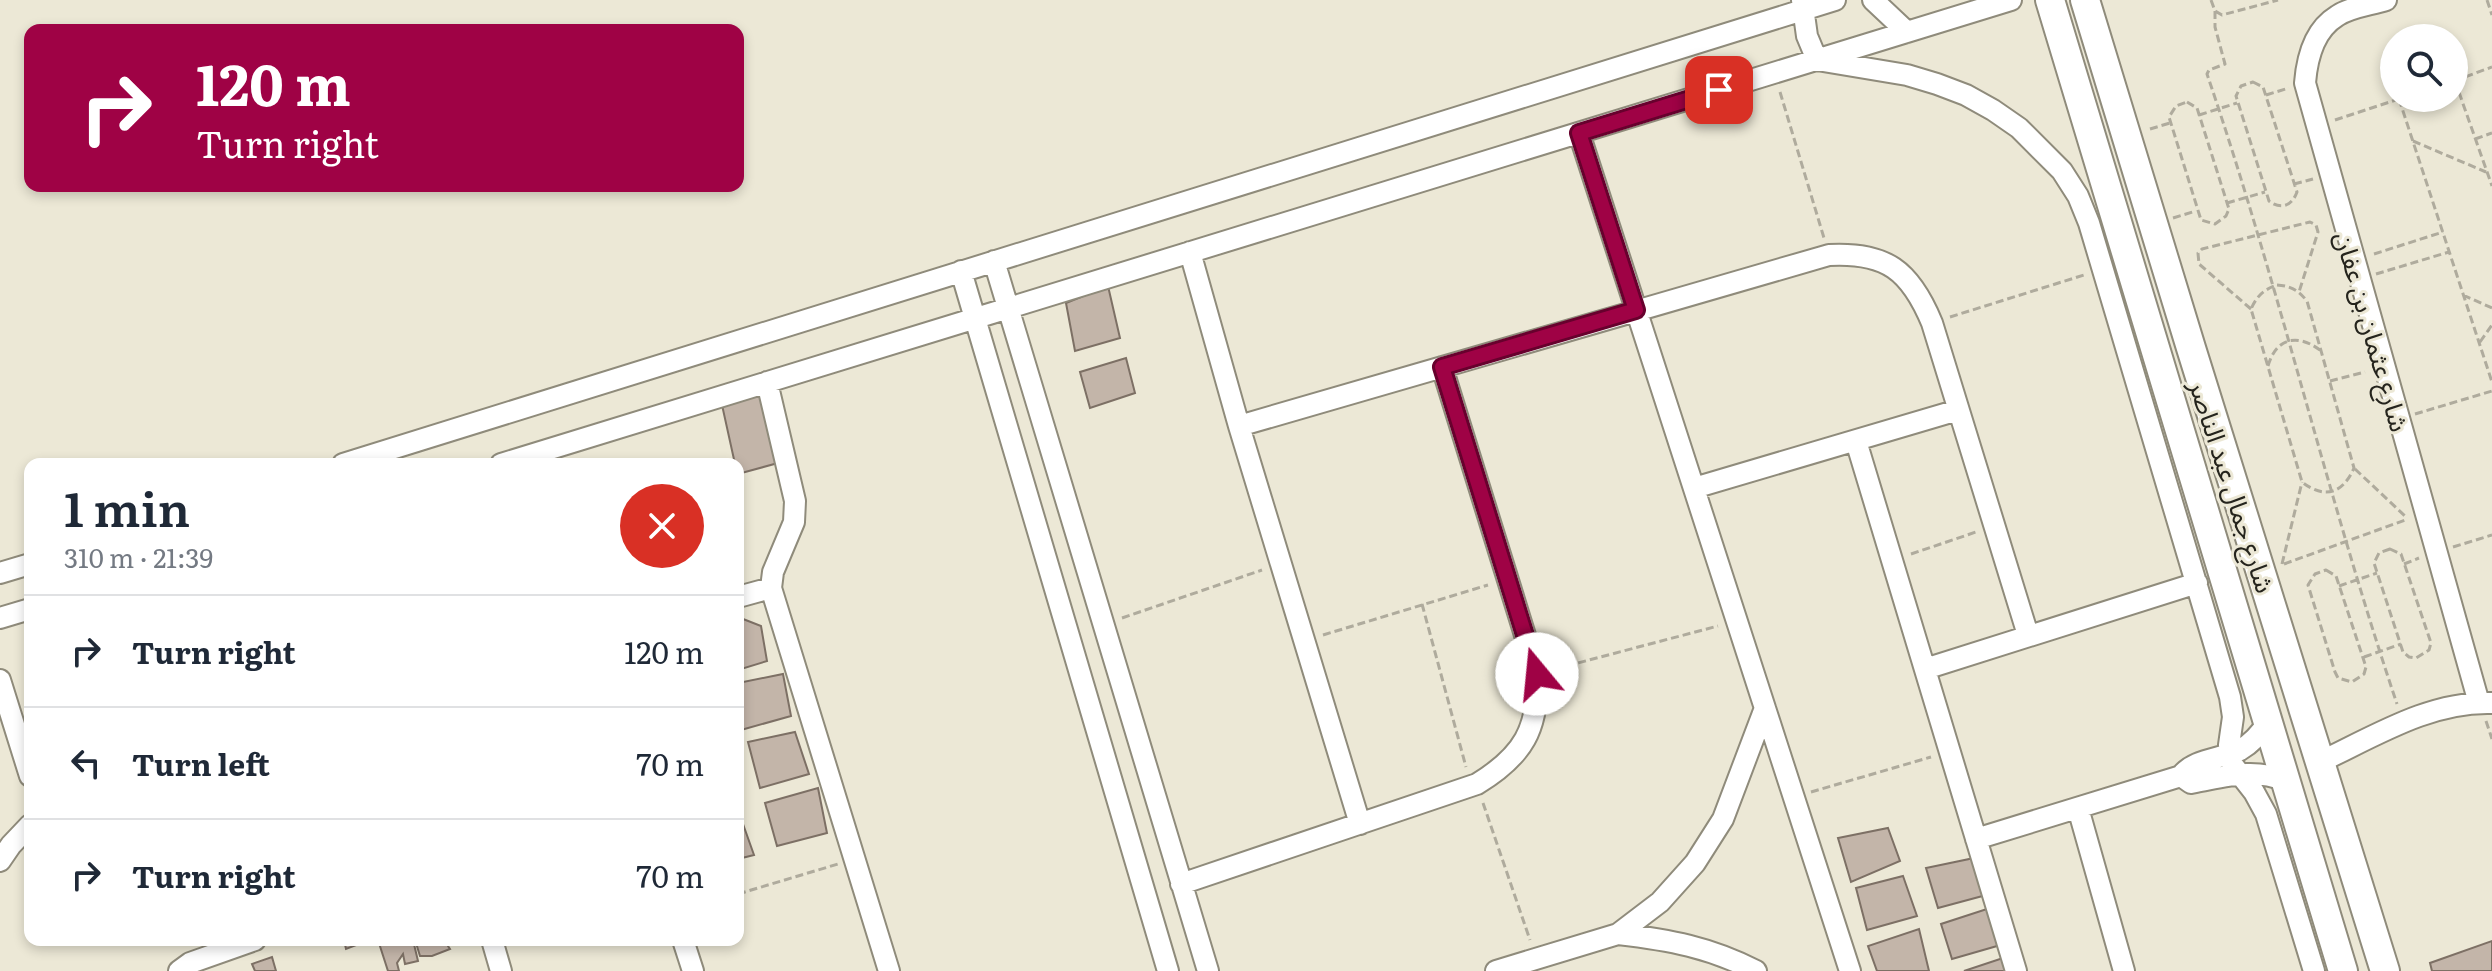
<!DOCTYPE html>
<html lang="en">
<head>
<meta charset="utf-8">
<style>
  :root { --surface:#fff; --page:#f6f6f7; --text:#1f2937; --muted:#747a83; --line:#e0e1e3 }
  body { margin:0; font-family:Literata,"Noto Sans Arabic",serif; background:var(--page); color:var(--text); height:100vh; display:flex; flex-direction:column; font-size:30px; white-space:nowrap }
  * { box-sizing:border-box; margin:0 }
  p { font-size:26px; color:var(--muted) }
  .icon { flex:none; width:44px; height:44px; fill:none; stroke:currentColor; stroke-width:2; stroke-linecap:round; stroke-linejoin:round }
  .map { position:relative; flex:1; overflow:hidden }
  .side { position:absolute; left:24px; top:458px; width:720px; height:488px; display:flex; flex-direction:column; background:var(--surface); border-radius:16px; box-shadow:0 4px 12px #0003 }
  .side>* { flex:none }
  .hud { position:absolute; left:24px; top:24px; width:720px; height:168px; border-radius:16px; box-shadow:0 4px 12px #0003; background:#9f0245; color:#fff; overflow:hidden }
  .buttons { position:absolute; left:2380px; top:24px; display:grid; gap:16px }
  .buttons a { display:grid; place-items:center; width:88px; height:88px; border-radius:50%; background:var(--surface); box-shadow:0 4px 12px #0003; font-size:40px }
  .pin { position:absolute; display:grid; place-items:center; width:68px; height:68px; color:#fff; margin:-34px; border-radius:16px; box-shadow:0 4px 12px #0006 }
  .me { position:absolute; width:88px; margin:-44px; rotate:343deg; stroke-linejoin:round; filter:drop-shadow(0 0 6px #0008) }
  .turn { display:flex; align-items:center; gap:28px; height:168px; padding:0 40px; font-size:36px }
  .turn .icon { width:104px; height:104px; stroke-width:2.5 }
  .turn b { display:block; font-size:56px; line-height:68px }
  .round { display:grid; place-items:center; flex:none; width:84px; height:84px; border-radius:42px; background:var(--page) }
  .overview { display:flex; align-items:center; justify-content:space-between; height:136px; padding:0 40px }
  h1 { font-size:48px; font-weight:600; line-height:60px }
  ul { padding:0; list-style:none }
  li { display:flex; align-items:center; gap:24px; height:112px; padding:0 40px; border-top:2px solid var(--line) }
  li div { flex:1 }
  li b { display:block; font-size:30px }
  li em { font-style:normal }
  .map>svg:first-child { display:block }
  .building { fill:#c3b5a9; stroke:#7d7065; stroke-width:2 }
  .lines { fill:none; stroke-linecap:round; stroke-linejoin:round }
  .minor-casing { stroke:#8f8b7b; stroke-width:24 }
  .secondary-casing { stroke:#8f8b7b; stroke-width:32 }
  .path { stroke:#afab9d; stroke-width:3; stroke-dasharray:8 4; stroke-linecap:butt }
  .minor { stroke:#fff; stroke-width:20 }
  .secondary { stroke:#fff; stroke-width:28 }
  .route-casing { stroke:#67012d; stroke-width:20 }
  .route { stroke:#9f0245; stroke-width:14 }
  .labels { text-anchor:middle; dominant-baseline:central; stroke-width:6; stroke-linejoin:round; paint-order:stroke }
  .street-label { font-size:26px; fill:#25241d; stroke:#ece8d6 }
</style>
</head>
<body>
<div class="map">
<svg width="2492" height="971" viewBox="0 0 2492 971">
  <rect width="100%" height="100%" fill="#ece8d6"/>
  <path class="building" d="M1108 286 1120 338 1075 351 1066 303Z
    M1126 358 1135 393 1090 408 1080 372Z
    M763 391 778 463 738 474V464H735L722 405Z
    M738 617 761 626 767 661 738 670Z
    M783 674 791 716 741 730 738 720V683Z
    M795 732 809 774 760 788 748 742Z
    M818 788 827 833 777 846 765 803Z
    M738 810 754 855 738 859Z
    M1888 828 1900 861 1851 882 1838 838Z
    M1979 857 1990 894 1938 908 1926 868Z
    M1903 876 1917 916 1867 930 1856 888Z
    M1993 907 2004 944 1952 959 1941 924Z
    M1919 929 1929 971H1877L1868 946Z
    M344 940H364V942L346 949Z
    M378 940H413L418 961 405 964 403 954 397 963 399 971H388Z
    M450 940 448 946 450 949 432 956H420L416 943 420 940Z
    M2492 941V971H2432L2430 963Z
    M2009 956 2014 971H1964Z
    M272 957 276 971H255L252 964Z"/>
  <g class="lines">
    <defs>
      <path id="minor" d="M1802 0 1807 36 1817 60 1907 75 1937 84 1966 95 1993 110 2019 128 2062 171 2078 196 2089 223 2230 697 2233 717 2229 745 2232 764 2254 792 2266 814 2314 971
        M1873 0 1907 32
        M2386 0C2371 5 2350 7 2337 16 2314 30 2307 58 2305 83L2479 703
        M1579 133 1850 971
        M1190 252 1239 426 1360 824
        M994 261 1208 971
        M961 271 1168 971
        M767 382 795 501 794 522 773 572 771 588 889 971
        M1239 426 1829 255C1886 252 1910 270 1932 323L2028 635
        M1856 441 2016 971
        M343 464 1835 0
        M501 464 2011 0
        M1694 488 1958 410
        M0 573 30 564
        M738 597 771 588
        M0 618 30 609
        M1925 669 2197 583
        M0 680 30 776
        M2320 762C2375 736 2430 701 2492 703
        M2181 776 2191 783 2196 782C2228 776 2255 768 2286 781
        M2078 808 2124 971
        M1976 839 2181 776C2193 759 2222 759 2240 750 2252 743 2261 733 2268 722
        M0 861 11 845 30 825
        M1181 884 1477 784C1523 756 1539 729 1537 674L1442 367
        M1618 934C1670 940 1709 947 1756 971
        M492 940 501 971
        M683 940 693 971
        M179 971 190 963 255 940
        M1496 971 1618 934 1660 902 1695 863 1723 819 1765 708"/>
      <path id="secondary" d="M2050 0 2343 971
        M2085 0 2191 348 2385 971"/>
    </defs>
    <use href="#minor" class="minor-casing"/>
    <use href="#secondary" class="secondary-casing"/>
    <path class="path" d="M2211 0 2215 11 2222 15 2278 0
      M2487 0 2492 15
      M2215 11V27L2225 64 2209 70 2207 74C2278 282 2327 496 2397 704
      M2454 81 2492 67
      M2455 81 2492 186
      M2253 82 2263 87 2297 192C2292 206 2281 210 2269 201L2236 96 2241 86Z
      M1780 92 1824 238
      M2266 95 2289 88
      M2399 99 2492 382
      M2187 102 2197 108 2229 209 2226 216 2215 224 2201 220 2169 117 2176 106Z
      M2199 115 2237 103
      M2335 120 2402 98
      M2150 129 2170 123
      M2475 139 2492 133
      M2413 141 2486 172
      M2294 184 2313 179
      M2227 203 2265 192
      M2173 218 2196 211
      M2374 254 2443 232
      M2376 274 2449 252
      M2277 285C2291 286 2298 290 2307 301L2354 468C2343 493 2325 500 2302 482L2251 309C2257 296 2263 290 2277 285Z
      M2463 295 2492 308
      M2251 309 2199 264 2198 253 2202 249 2310 222 2316 225 2318 232 2299 292
      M1950 317 2084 275
      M2480 342 2492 325
      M2268 366C2276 338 2297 333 2320 350
      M2330 381 2365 372
      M2415 414 2492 391
      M2355 469 2405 516
      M2453 547 2492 535
      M2390 549 2401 554 2431 643 2429 650 2416 658 2409 657 2403 652 2374 563 2379 553Z
      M1911 554 1976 532
      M2282 564 2302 482
      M2284 564 2408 519
      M2404 564 2419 558
      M2326 570 2336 576 2366 667 2364 674 2352 682 2338 678 2335 672 2308 585 2315 574Z
      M2339 586 2377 573
      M1422 604 1466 767
      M1122 618 1262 570
      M1323 635 1488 585
      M2364 657 2401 644
      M1555 669 1718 626
      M2486 721 2492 739
      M1811 792 1931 757
      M1483 803 1530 940
      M738 894 838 864"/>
    <use href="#minor" class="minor"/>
    <use href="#secondary" class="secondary"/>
  </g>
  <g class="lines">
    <defs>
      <path id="route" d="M1537 674 1442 367 1636 310 1579 133 1719 90"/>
    </defs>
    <use href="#route" class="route-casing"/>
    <use href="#route" class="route"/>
  </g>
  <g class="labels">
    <g class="street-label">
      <text transform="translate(2374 331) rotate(74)">شارع عثمان بن عفان</text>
      <text transform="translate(2234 486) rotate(72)">شارع جمال عبد الناصر</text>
    </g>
  </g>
</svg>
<div class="buttons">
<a><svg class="icon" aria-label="search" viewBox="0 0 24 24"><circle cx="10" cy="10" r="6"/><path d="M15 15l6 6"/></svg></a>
</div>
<div class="pin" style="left:1719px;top:90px;background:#d93025"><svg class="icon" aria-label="arrive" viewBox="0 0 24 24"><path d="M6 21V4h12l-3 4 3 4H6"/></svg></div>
<svg class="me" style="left:1537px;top:674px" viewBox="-20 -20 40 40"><circle r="19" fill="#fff"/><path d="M0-13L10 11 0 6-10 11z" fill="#9f0245"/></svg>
<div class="hud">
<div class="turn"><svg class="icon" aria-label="right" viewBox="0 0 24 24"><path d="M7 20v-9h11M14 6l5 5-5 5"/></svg><div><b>120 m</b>Turn right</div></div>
</div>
<section class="side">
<div class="overview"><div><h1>1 min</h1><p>310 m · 21:39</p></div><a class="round" style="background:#d93025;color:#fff"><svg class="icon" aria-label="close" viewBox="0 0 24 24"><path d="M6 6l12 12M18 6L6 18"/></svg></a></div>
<ul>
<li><svg class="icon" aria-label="right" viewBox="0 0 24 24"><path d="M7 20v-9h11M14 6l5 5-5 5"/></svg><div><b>Turn right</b></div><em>120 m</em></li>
<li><svg class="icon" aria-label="left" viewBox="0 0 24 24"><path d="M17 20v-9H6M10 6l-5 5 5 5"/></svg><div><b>Turn left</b></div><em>70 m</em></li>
<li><svg class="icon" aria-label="right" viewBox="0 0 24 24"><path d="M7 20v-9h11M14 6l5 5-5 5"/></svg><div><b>Turn right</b></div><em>70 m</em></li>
</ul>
</section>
</div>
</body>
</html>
